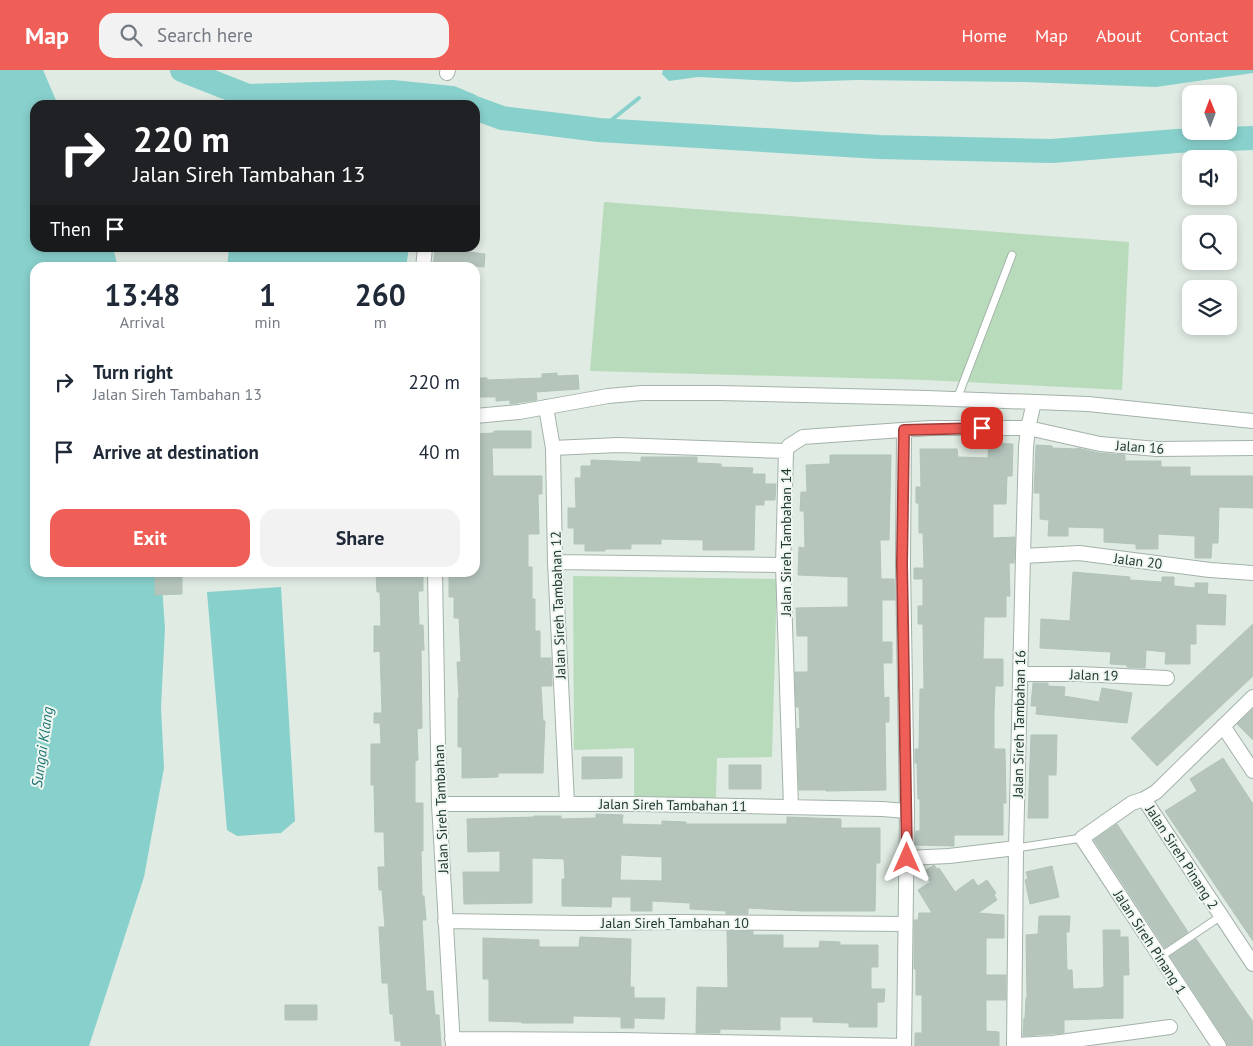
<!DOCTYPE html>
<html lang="en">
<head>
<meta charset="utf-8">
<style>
  :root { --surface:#fff; --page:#f2f2f3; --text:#1f2937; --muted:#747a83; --accent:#f05e58 }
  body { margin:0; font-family:"PT Sans",sans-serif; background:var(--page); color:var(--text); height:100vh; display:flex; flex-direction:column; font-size:19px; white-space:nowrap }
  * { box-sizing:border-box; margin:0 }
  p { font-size:16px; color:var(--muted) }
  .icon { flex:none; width:28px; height:28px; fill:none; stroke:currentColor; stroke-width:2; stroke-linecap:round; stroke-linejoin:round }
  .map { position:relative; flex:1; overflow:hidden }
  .details { position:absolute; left:30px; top:192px; width:450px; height:315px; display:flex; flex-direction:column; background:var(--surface); border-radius:15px; box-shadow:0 2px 8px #0003 }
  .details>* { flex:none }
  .banner { position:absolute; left:30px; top:30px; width:450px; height:152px; border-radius:15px; box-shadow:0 2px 8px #0003; background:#202124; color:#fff; overflow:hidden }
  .needle { width:32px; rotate:359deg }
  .fabs { position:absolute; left:1182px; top:15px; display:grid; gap:10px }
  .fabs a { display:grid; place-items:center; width:55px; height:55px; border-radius:10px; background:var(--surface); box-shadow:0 2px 8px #0003; font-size:25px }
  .pin { position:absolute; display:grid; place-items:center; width:42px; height:42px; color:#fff; margin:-21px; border-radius:10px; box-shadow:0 2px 8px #0006 }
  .me { position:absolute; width:55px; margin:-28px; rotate:0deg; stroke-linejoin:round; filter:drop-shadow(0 0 4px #0008) }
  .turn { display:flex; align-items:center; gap:18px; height:105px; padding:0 20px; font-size:22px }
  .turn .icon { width:65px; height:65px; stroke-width:2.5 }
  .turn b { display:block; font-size:35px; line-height:42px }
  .then { display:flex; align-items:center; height:48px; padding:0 20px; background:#0003; gap:10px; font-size:19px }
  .eta { display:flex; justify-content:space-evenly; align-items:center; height:85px; text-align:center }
  .eta b { font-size:30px; font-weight:700; line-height:35px }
  .cta { display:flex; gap:10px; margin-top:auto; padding:10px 20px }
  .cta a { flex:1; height:58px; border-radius:15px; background:var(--accent); color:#fff; font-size:20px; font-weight:700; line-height:58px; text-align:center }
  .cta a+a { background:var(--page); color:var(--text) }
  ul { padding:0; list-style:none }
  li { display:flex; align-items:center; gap:15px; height:70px; padding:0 20px }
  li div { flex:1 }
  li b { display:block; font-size:19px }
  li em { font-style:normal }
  header { display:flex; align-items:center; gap:30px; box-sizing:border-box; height:70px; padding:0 25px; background:var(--accent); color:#fff }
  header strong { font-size:24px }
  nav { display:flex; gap:28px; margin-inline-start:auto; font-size:18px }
  .search { width:350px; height:45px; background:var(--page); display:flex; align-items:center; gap:12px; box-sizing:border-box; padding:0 18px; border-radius:15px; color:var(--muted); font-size:19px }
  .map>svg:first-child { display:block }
  .green { fill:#b8dcbb }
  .water { fill:#88d0cc }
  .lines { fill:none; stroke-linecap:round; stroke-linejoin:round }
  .stream { stroke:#88d0cc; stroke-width:4 }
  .river { stroke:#88d0cc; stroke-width:24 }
  .building { fill:#b5c5bc; stroke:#b2c4b9; fill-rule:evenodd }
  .lane-casing { stroke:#a3b2a9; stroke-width:9 }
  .street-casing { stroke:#a3b2a9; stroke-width:16 }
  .lane { stroke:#fff; stroke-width:7 }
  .street { stroke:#fff; stroke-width:14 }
  .route-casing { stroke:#9c3d39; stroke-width:12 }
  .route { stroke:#f05e58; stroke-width:9 }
  .labels { text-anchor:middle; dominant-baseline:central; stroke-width:4; stroke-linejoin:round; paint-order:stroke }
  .street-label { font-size:14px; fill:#213a2e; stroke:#f0f7f2 }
  .water-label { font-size:15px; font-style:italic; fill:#1c7572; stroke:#f0f7f2 }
</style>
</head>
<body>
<header>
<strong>Map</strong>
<div class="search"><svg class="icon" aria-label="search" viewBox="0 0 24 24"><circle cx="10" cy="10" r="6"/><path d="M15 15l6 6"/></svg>Search here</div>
<nav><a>Home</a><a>Map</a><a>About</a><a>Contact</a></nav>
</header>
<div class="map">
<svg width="1253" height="976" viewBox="0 0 1253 976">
  <rect width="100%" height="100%" fill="#e0ebe3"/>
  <path class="green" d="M604 132 1129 172 1122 320 927 310 590 301Z
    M573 506 777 509 772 687 717 688 716 728 634 727V678L574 680Z"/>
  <path class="water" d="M0 0H43L58 35H35V178H113L118 197 35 198V502L161 503 165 558 161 637 164 698 144 807 89 976H0Z
    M663 0H1253V3L1156 17 1025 12 857 10 795 12 698 7 669 11 662 4Z
    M229 178H409L406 197H227Z
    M281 517 295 751 281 763 237 766 227 760 207 522Z"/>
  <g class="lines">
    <path class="stream" d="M599 60 639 28"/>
    <path class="river" d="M182 0 248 26 392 22 452 28 469 35
      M475 38 502 48 599 60 879 77 1052 81 1177 71 1253 68"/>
  </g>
  <path class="building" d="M435 178H463L462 181 485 184 484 197 466 195 465 198H433Z
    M557 303V306L578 305 579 319 536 322 537 330 510 334V330L496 331V327H475V308H487V310L542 308V304Z
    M494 361H531V378H492L493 406H542V424H538L539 464H528V497H532V529H535V561H540V588H551L552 616H541L543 651H545L543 703H498V707L462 708V677H458V628H459L457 592H461L459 548H454V527H449V502H475V364L494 363Z
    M989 373 1013 374 1012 406H1007L1006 434H993V468L1015 467 1014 493H1009L1010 526H1006V547H984L983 589H1003V616H995L994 642V679H1005L1006 733H1003V765H954V776L915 775 916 761H920V729H918L917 693H915V679H919L920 619H924L923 554H918V536H923V509H914V498H924L923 463H919V433H916V417H921L920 379H957L958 387 988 388Z
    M1036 375 1052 376V378L1077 379V378L1099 383 1125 385V391H1161V397H1190V406H1253V438L1219 437 1218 473H1212L1211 488H1195V466L1158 464V479H1136V474L1104 472V458L1068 457V466H1048L1049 450 1040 449V423H1034Z
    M830 385H891L889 470H880L881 509H894L895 530H882V572H892V593H883L884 628 889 627V652H885L886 720 826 721V720H799L797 659 800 658 799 637H796L795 602H808V566H797L796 538 848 537V507L798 505 799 477 805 478 804 441H800L801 422H807L806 395 830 394Z
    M641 387H697V393L721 394V397L753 398 752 404H765V414H776L775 430H764V435H755L754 480H703V470L661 469V474H631V479H605V481H585V474H574V458H568V438H576L575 408H581V396H591V390L641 392Z
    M376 502H423V521H418L419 555H423L424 580H421L422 658 417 659 418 690 415 691V733H423V781H421L422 826H424L426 850H422L426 921H433L435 945H439L441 976H401V971H395L393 944H390L388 913H382L379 857H385L382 820H379L378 797H385L384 762H375L374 715H371V674H381L380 653H374V643H382L380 581 374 582V556H381L380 522H377Z
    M1073 502 1130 507V510L1162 512V507H1174V516L1195 518V513H1208L1207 524 1226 525 1225 555 1196 554V574H1190V594H1165L1166 582 1146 580 1145 598 1127 597V595L1110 594 1111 582 1040 578 1041 549 1070 551Z
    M155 505H182V524L155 525Z
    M1253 554V606L1157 696 1131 668Z
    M1033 613H1048V616L1065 617 1064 626 1099 632 1102 618 1132 623 1127 653 1036 644 1037 636H1031Z
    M1253 639V670L1237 654Z
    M1031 665H1057L1056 705H1048V748H1028Z
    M582 687H622V708L582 709Z
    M1223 688 1253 734V871L1165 741 1197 721 1190 709Z
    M729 695H761V719H729Z
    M596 744 623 745 622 754 662 755V751L686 752V754H787V747L841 749V758H880V793H876L875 841H803L748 838V844H726V841L690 839V833L652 831V841H631V827H612L611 837 562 836V809H565L564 789 532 788V833L464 834 463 802H500V781L468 782 467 749 534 747V746H561V749L596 748ZM621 785 662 787V811L620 810Z
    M1117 754 1188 862 1165 878 1094 770Z
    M934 795 937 799 939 798 955 822 973 809 978 816 987 810 996 823 994 825 997 830 978 843 1004 845V868H986V905H1006V930H986V961L999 962V976H915V963H922V925H916V899H914V850H918L919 843H932L918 820 930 812 923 802Z
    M1052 796 1059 827 1030 834 1025 810 1028 809 1026 802Z
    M1039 846H1070L1069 862H1066L1067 900H1072L1073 919 1102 918V917H1104L1103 860H1120V867H1128L1129 905H1123V948L1064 950V963L1023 966 1024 948H1025L1026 928H1027L1026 865 1038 864Z
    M727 861H753V865H783V878H819L820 871 840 872V875H878V897H871V919H885L884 932H877V957H849V953L813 952V947H780V960L720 959V963H696L697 917 728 918Z
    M580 867 631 869 630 917H634V928H665L664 949 634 948V958H621V947L573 946V953H522V952L489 951V909H483V868L539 870V877H579Z
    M1196 869 1253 952V976H1228L1226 971 1170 886Z
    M285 935H317V950H285Z"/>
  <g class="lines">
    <defs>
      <path id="lane" d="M957 329 1012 185
        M1016 778 1082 768
        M1160 887 1221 846"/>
      <path id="street" d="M447 3 448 0
        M423 198 425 178
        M546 337 553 378 555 492 567 733
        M475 346 519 342 608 326 642 323H718L927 328 1088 334 1253 351
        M553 378 618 375 786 381
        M786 381 789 376 803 367 930 358H1028L1100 374 1157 379 1253 378
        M786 381 783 495 791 737
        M1023 486 1079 483 1210 500 1253 503
        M555 492 783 495
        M435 502 439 734 453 976
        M1021 604H1079L1167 608
        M1253 627 1156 722 1144 729 1253 894
        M1223 656 1253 701
        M1144 729 1132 733 1082 768 1219 976
        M439 734H637L882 739 907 741
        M907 788 949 786 1016 778
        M445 851 582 853 678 852 905 854
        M452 969 622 970 904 976
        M1014 975 1053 973 1170 957
        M904 976 907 741 903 494 904 360
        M1014 976 1016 778 1023 486 1026 377 1028 358 1034 332"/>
    </defs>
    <use href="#lane" class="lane-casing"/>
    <use href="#street" class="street-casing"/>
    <use href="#lane" class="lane"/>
    <use href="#street" class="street"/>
  </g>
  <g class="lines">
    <defs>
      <path id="route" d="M907 788 902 494 904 360 982 358"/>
    </defs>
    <use href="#route" class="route-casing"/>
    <use href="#route" class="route"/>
  </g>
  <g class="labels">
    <g class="street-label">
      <text transform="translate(1140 377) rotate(4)">Jalan 16</text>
      <text transform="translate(786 472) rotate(-90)">Jalan Sireh Tambahan 14</text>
      <text transform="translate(1138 491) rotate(7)">Jalan 20</text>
      <text transform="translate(558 535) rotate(-92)">Jalan Sireh Tambahan 12</text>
      <text transform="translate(1094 605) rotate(2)">Jalan 19</text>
      <text transform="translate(1019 654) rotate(-89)">Jalan Sireh Tambahan 16</text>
      <text transform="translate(673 735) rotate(1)">Jalan Sireh Tambahan 11</text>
      <text transform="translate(441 739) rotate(-92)">Jalan Sireh Tambahan</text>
      <text transform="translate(1182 787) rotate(57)">Jalan Sireh Pinang 2</text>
      <text x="675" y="853">Jalan Sireh Tambahan 10</text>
      <text transform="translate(1150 872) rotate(57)">Jalan Sireh Pinang 1</text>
    </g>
    <g class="water-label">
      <text transform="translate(42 677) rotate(-82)">Sungai Klang</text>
    </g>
  </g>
</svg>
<div class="fabs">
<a><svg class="needle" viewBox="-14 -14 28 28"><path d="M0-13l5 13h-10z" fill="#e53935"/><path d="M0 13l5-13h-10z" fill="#747a83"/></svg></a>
<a><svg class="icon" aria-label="sound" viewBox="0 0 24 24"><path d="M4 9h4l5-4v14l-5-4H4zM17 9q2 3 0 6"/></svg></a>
<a><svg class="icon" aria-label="search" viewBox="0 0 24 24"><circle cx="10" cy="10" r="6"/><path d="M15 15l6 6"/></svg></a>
<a><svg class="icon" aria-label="layers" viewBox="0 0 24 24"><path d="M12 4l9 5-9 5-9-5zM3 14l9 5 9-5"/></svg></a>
</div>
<div class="pin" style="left:982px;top:358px;background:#d93025"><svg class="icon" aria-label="arrive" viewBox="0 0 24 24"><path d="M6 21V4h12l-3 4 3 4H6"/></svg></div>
<svg class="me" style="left:907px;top:788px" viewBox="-20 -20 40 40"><path d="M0-17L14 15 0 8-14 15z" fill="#f05e58" stroke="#fff" stroke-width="4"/></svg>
<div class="banner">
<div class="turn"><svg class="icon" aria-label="right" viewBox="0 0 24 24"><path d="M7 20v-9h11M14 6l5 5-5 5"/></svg><div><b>220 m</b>Jalan Sireh Tambahan 13</div></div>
<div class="then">Then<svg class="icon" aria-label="arrive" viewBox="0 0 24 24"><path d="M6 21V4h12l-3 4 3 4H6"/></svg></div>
</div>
<section class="details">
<div class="eta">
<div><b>13:48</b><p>Arrival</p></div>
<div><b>1</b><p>min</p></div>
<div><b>260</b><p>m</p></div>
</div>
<ul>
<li><svg class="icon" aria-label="right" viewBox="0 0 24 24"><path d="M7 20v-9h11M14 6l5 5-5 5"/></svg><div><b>Turn right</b><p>Jalan Sireh Tambahan 13</p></div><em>220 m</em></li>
<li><svg class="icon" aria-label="arrive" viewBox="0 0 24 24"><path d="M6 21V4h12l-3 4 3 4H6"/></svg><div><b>Arrive at destination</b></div><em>40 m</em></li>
</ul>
<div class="cta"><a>Exit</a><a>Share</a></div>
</section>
</div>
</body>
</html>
